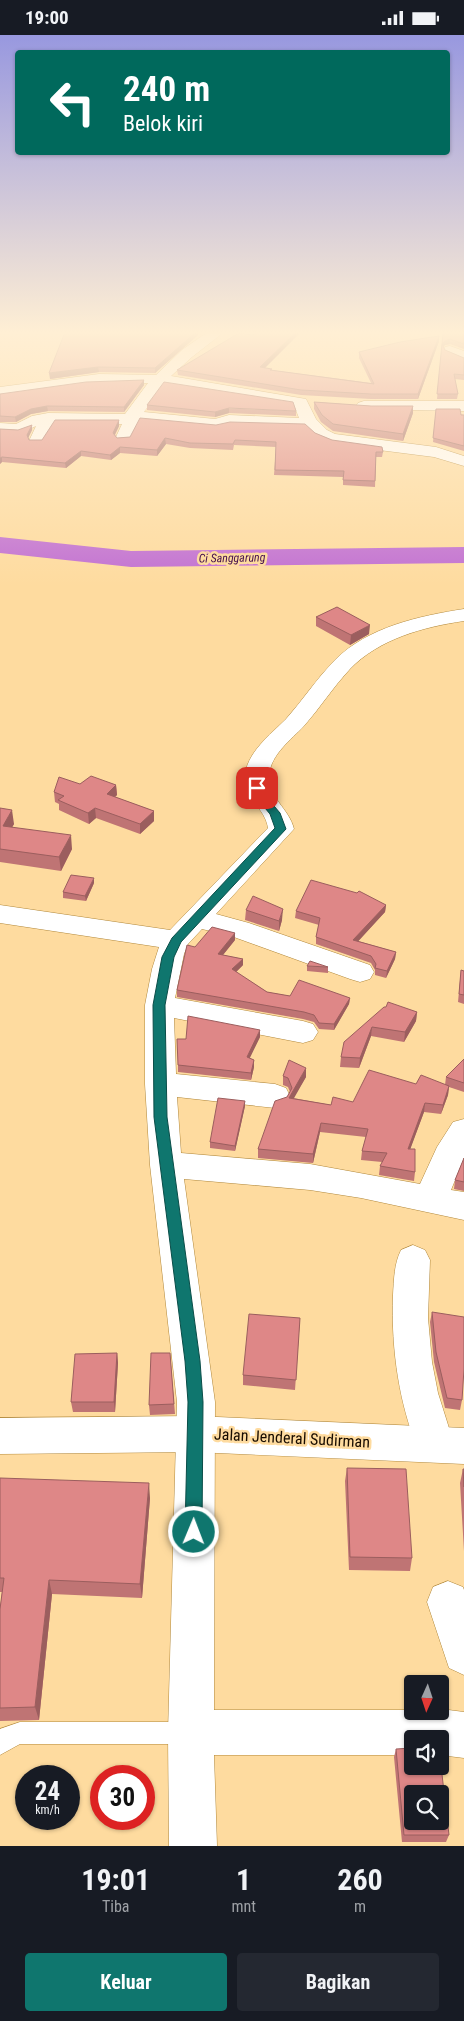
<!DOCTYPE html>
<html lang="id">
<head>
<meta charset="utf-8">
<style>
  :root { --surface:#171b24; --page:#242831; --text:#f1f3f6; --muted:#9ea1a6; --accent:#0f766e }
  body { margin:0; font-family:"Roboto Condensed",sans-serif; background:var(--page); color:var(--text); height:100vh; display:flex; flex-direction:column; font-size:19px; white-space:nowrap }
  * { box-sizing:border-box; margin:0 }
  p { font-size:16px; color:var(--muted) }
  .icon { flex:none; width:28px; height:28px; fill:none; stroke:currentColor; stroke-width:2; stroke-linecap:round; stroke-linejoin:round }
  .map { position:relative; height:1811px; overflow:hidden }
  .panel { display:flex; flex-direction:column; background:var(--surface); flex:1 }
  .panel>* { flex:none }
  .guide { position:absolute; left:15px; top:15px; width:435px; height:105px; border-radius:5px; box-shadow:0 1px 4px #0004; background:#00695c; color:#fff; overflow:hidden }
  .needle { width:32px; rotate:183deg }
  .controls { position:absolute; left:404px; top:1640px; display:grid; gap:10px }
  .controls a { display:grid; place-items:center; width:45px; height:45px; border-radius:5px; background:var(--surface); box-shadow:0 1px 4px #0004; font-size:25px }
  .speed { position:absolute; left:15px; top:1730px; display:flex; gap:10px; font-size:25px; font-weight:700; text-align:center }
  .speed>* { display:grid; place-content:center; width:65px; height:65px; border-radius:50%; background:var(--surface); box-shadow:0 1px 4px #0004; line-height:1 }
  .speed small { font-size:12px; font-weight:400 }
  .speed .limit { border:8px solid #d22; background:#fff; color:#111 }
  .pin { position:absolute; display:grid; place-items:center; width:42px; height:42px; color:#fff; margin:-21px; border-radius:10px; box-shadow:0 2px 8px #0006 }
  .me { position:absolute; width:55px; margin:-28px; rotate:1deg; stroke-linejoin:round; filter:drop-shadow(0 0 4px #0008) }
  .turn { display:flex; align-items:center; gap:18px; height:105px; padding:0 25px; font-size:22px }
  .turn .icon { width:65px; height:65px; stroke-width:2.5 }
  .turn b { display:block; font-size:35px; line-height:42px }
  .eta { display:flex; justify-content:space-evenly; align-items:center; height:85px; text-align:center }
  .eta b { font-size:30px; font-weight:700; line-height:35px }
  .cta { display:flex; gap:10px; margin-top:auto; padding:10px 25px }
  .cta a { flex:1; height:58px; border-radius:5px; background:var(--accent); color:#fff; font-size:20px; font-weight:700; line-height:58px; text-align:center }
  .cta a+a { background:var(--page); color:var(--text) }
  .status { display:flex; justify-content:space-between; align-items:center; height:35px; padding:0 25px; background:var(--surface); direction:ltr }
  .status svg { height:14px; fill:currentColor }
  .map>svg:first-child { display:block }
  .lines { fill:none; stroke-linecap:round; stroke-linejoin:round }
  .river { fill:#c16fd2; fill-rule:evenodd }
  .lane-casing { stroke:#b1883b; stroke-width:1 }
  .street-casing { stroke:#b1883b; stroke-width:1 }
  .secondary-casing { stroke:#b1883b; stroke-width:1 }
  .lane { fill:#fff; fill-rule:evenodd }
  .street { fill:#fff; fill-rule:evenodd }
  .secondary { fill:#fff; fill-rule:evenodd }
  .wall { fill:#bf7474 }
  .shaded-wall { fill:#9b5e5e }
  .building { fill:#de8787; stroke:#9b5e5e; fill-rule:evenodd }
  .route { fill:#0f766e; stroke:#0a4d48 }
  .labels { text-anchor:middle; dominant-baseline:central; stroke-width:5; stroke-linejoin:round; paint-order:stroke }
  .far-water-label { font-size:12px; font-style:italic; fill:#430e4d; stroke:#fedb9f }
  .near-street-label { font-size:16px; fill:#180c00; stroke:#fedb9f }
</style>
</head>
<body>
<div class="status"><b>19:00</b><svg viewBox="0 0 49 12"><path d="M0 12V9h3v3zM5 12V6h3v6zM10 12V3h3v9zM15 12V0h3v12zM26 1h20v11H26zM47 4h2v5h-2z"/></svg></div>
<div class="map">
<svg width="464" height="1811" viewBox="0 0 464 1811">
  <rect width="100%" height="100%" fill="#fedb9f"/>
  <g class="lines">
    <path class="river" d="M0 502 131 516 464 512V528L131 532 0 518Z"/>
    <defs>
      <path id="lane" d="M20 1687H185L193 1690 196 1698 193 1706 185 1709H20L0 1720V1694Z"/>
      <path id="street" d="M208 297H224L192 322 171 341 306 364 316 384 327 395 335 399 436 412 464 421V431L434 422 332 409 316 402 306 393 230 390 216 394 139 386 129 407H117L115 404 122 389 54 388 43 409H31L29 406 36 391 19 399 0 398V388L16 389 32 381 48 378 125 379 148 348 86 350 0 362V352L99 339 156 340 182 315ZM163 350 294 370 299 383 229 380 215 384 144 377Z
        M450 311 464 316V326L445 318 443 315 445 312Z
        M364 366H464V376L358 374 356 371 358 368Z
        M464 574V586C423 592 379 604 350 634 333 652 320 673 304 691 291 705 271 719 269 740 267 762 289 773 294 794L216 879 249 888 370 930 374 937 370 944 360 947 350 944 231 901 202 894 188 909 184 919 175 963 303 986 313 989 318 997 313 1005 303 1008 174 983 176 1039 275 1049 286 1053 290 1061 286 1069 275 1073 177 1062 181 1118 310 1129 420 1149 437 1112 453 1087 464 1084V1123L451 1155 464 1157V1185L361 1163 310 1155 184 1144 215 1367 214 1675H412V1676H440L441 1674 464 1677V1723L440 1720V1704H412V1720H214L217 1811H169L168 1698 177 1367 150 1130 145 1049V970L152 934 159 912 0 888V870L170 895 268 793C265 773 244 763 245 742 246 718 270 700 286 684 303 665 317 643 335 625 368 592 419 581 464 574Z
        M413 1210 425 1215 430 1225 428 1283 432 1327 438 1358 454 1409 449 1422 435 1427 421 1422C399 1371 391 1315 393 1260 394 1244 394 1229 401 1215Z
        M448 1546 463 1552 464 1555V1640L449 1633 427 1567 433 1552Z"/>
      <path id="secondary" d="M195 1381 464 1393V1429L195 1417 0 1419V1383Z"/>
    </defs>
    <use href="#lane" class="lane-casing"/>
    <use href="#street" class="street-casing"/>
    <use href="#secondary" class="secondary-casing"/>
    <use href="#lane" class="lane"/>
    <use href="#street" class="street"/>
    <use href="#secondary" class="secondary"/>
  </g>
  <path class="wall" d="M65 297H198V300L155 338 99 337 50 344Z
    M443 297H464V314L450 309 445 310 443 312 445 315 464 323V345L455 344 458 359 457 364H437Z
    M439 306 418 364H371L301 360 178 340 177 335 265 333 271 335 371 348 359 323V317Z
    M144 350 124 377 48 376 31 379 16 387H0V359Z
    M314 367 371 371H413V378L403 406 333 396 321 387 314 374Z
    M147 370 296 376V381L229 378 215 382 147 375Z
    M436 374 464 380V416L433 407Z
    M216 390 315 398 332 405 383 417 382 422H376L375 452 343 450V442L274 440 276 412 234 410 233 415 190 413 166 409 157 421 120 418 111 425 81 421 66 433 2 427 0 429V394L18 395H32L28 403 29 405H42L119 391 115 400 117 403 130 402Z
    M316 582 369 599 350 610 316 591Z
    M80 749 116 750 117 760 115 762 154 776V786L140 799 96 783 89 789 59 775V769L55 767 54 757Z
    M0 773 14 789 12 792 72 814 61 836 0 827Z
    M94 848 86 866 63 863V857Z
    M386 870 385 877 358 906 396 917 395 924 386 943 375 940V935L371 928 316 909V902L319 890 295 883 296 876Z
    M246 875 282 885 279 896 245 885Z
    M235 905 223 920 243 924V930L236 937 267 957 290 961 350 963 349 969 334 995 319 994 314 987 303 984 177 962V955L195 912Z
    M307 931 328 932V938L307 936Z
    M461 935 464 936V969L458 967Z
    M386 972 417 977 416 986 404 1007 371 1001 359 1033 340 1032 341 1022Z
    M260 1002 249 1023 254 1025V1032L251 1045 178 1037V1030L186 1004Z
    M464 1024V1057L449 1052 448 1060 441 1079 424 1077 410 1114 415 1137 414 1146 379 1140 380 1131 382 1127 361 1125 362 1116 366 1102 320 1097 313 1128 258 1123V1114L290 1057 288 1052 283 1050V1041L306 1042 293 1063 331 1070 353 1067 416 1049 445 1050 446 1042Z
    M245 1071 235 1116 210 1113V1107Z
    M464 1123V1156L454 1154 455 1145Z
    M432 1277 462 1365 460 1375 445 1373 434 1327 430 1287Z
    M300 1283 295 1355 243 1350V1340Z
    M117 1318 118 1328 115 1377H73L71 1367Z
    M170 1318 175 1379 150 1380 149 1370Z
    M347 1433 412 1523 410 1536 349 1535 345 1446Z
    M463 1434H464V1516L460 1448Z
    M0 1443 150 1463 142 1563 52 1559 39 1685 0 1686V1574L2 1557H0Z
    M396 1714 449 1800 446 1807H402L394 1722Z"/>
  <path class="shaded-wall" d="M196 297H198V300L155 338V333Z
    M296 297H301L260 338V332Z
    M439 301V306L418 364V359Z
    M450 304V309L445 310 441 314 442 309 445 306Z
    M98 332 99 337 50 344 49 338Z
    M144 345V350L124 377V372Z
    M47 371 48 376 31 379 16 387 15 382 31 374Z
    M413 371V378L403 406V399Z
    M229 373V378L215 382V377Z
    M119 385V391L113 403V398Z
    M32 390V395L27 405V400Z
    M165 403 166 409 157 421V415Z
    M120 412V418L111 425 110 420Z
    M81 416V421L66 433 65 428Z
    M2 422V427L0 429V423Z
    M370 590 369 599 350 610 351 600Z
    M116 750 117 760 107 769V759Z
    M95 773 96 783 89 789 88 778Z
    M12 775 14 789 5 805 3 791Z
    M154 776V786L140 799V789Z
    M71 800 72 814 61 836 59 822Z
    M94 843V848L86 866 85 861Z
    M386 870 385 877 353 912V905Z
    M283 874 282 885 279 896V886Z
    M235 898V905L218 926V919Z
    M396 917 395 924 386 943 387 936Z
    M243 924V930L232 941V934Z
    M350 963 349 969 334 995V989Z
    M417 977 416 986 404 1007 405 997Z
    M372 992 371 1001 359 1033 360 1023Z
    M260 995V1002L247 1029V1022Z
    M254 1025V1032L251 1045V1038Z
    M306 1033V1042L289 1072V1063Z
    M449 1051 448 1060 441 1079 443 1070Z
    M245 1066V1071L235 1116V1111Z
    M425 1068 424 1077 407 1123 408 1114Z
    M321 1088 320 1097 313 1128V1119Z
    M117 1318 118 1328 115 1377 114 1367Z
    M149 1448 150 1463 142 1563 140 1549Z
    M49 1545 52 1559 39 1685 35 1672Z"/>
  <path class="building" d="M65 297H196L155 333 98 332 49 338Z
    M257 297H296L260 332 272 334 270 335 374 349 359 317 400 307 439 301 418 359H371L301 355 177 335 239 298 253 300Z
    M443 297H464V309L450 304 445 306 442 309Z
    M442 309 445 315 464 323V340L454 339 458 359H437Z
    M144 345 124 372 47 371 31 374 15 382 0 381V359L86 347Z
    M164 347 293 367 296 376 229 373 215 377 147 370Z
    M314 367 371 371H413L403 399 333 389 322 380Z
    M436 374H460L461 380H464V411L433 403Z
    M140 383 216 390 230 387 305 389 315 398 332 405 382 412 383 417H376L375 446 343 445 344 436 275 435 276 407 235 405 233 409 190 408 165 403 157 415 120 412 110 420 81 416 65 428 2 422 0 423V394L18 395 32 390 27 400 29 405H42L55 385H119L113 398 117 403 130 402Z
    M337 572 370 590 351 600 316 582Z
    M91 741 116 750 107 759 154 776 140 789 95 773 88 778 58 765 64 761 54 757 59 742 80 749Z
    M0 773 12 775 3 791 71 800 59 822 0 814Z
    M71 840 94 843 85 861 63 857Z
    M311 845 357 858 359 856 386 870 353 905 396 917 387 936 375 933 376 929 371 921 316 902 320 883 296 876Z
    M253 861 283 874 279 886 246 875Z
    M212 892 235 898 218 919 243 924 232 934 267 957 290 961 299 945 350 963 334 989 319 988 314 980 304 977 177 955 187 910 195 912Z
    M310 926 328 932 307 931Z
    M461 935 464 936V960L459 959Z
    M388 967 417 977 405 997 372 992 360 1023 341 1022 344 1007 384 972H386Z
    M188 981 260 995 247 1022 254 1025 251 1038 178 1030 177 1004H186Z
    M464 1024V1048L446 1042Z
    M289 1025 306 1033 289 1063 331 1070 333 1062 353 1067 369 1035 416 1049 421 1040 449 1051 443 1070 425 1068 408 1114H415V1137L380 1131 387 1118 362 1116 368 1094 321 1088 313 1119 258 1114 275 1066 287 1062 292 1053 288 1043 283 1041Z
    M218 1063 245 1066 235 1111 210 1107Z
    M464 1123V1147L455 1145Z
    M432 1277 464 1282V1334L462 1365 447 1363 436 1317Z
    M249 1279 300 1283 296 1345 243 1340Z
    M117 1318 114 1367H71L75 1319Z
    M151 1318H170L174 1369 149 1370Z
    M347 1433 406 1434 412 1523 350 1522Z
    M463 1434H464V1452Z
    M0 1443 149 1448 140 1549 49 1545 35 1672 0 1673V1574L4 1543H0Z
    M416 1698H437L438 1704H416Z
    M412 1713V1731H440V1722L449 1800H404L396 1714ZM412 1759H440V1786H412Z"/>
  <linearGradient id="sky" x2="0" y2="1"><stop stop-color="#9898df"/><stop offset="0.54" stop-color="#ffefd4"/><stop offset="1" stop-color="#ffefd4" stop-opacity="0"/></linearGradient>
  <rect width="464" height="551" fill="url(#sky)"/>
  <path class="route" d="M257 750 260 751 263 758 280 778 286 794 181 907 174 922 165 970 167 1082 200 1326 203 1367 202 1497 199 1503 194 1505 188 1503 185 1497 188 1367 185 1326 154 1082 153 970 162 922 172 903 275 793 270 779 255 761 252 753Z"/>
  <g class="labels">
    <g class="far-water-label">
      <text transform="translate(232 523) rotate(-1)">Ci Sanggarung</text>
    </g>
    <g class="near-street-label">
      <text transform="translate(292 1403) rotate(3)">Jalan Jenderal Sudirman</text>
    </g>
  </g>
</svg>
<div class="controls">
<a><svg class="needle" viewBox="-14 -14 28 28"><path d="M0-13l5 13h-10z" fill="#e53935"/><path d="M0 13l5-13h-10z" fill="#9ea1a6"/></svg></a>
<a><svg class="icon" aria-label="sound" viewBox="0 0 24 24"><path d="M4 9h4l5-4v14l-5-4H4zM17 9q2 3 0 6"/></svg></a>
<a><svg class="icon" aria-label="search" viewBox="0 0 24 24"><circle cx="10" cy="10" r="6"/><path d="M15 15l6 6"/></svg></a>
</div>
<div class="speed"><div>24<small>km/h</small></div><div class="limit">30</div></div>
<div class="pin" style="left:257px;top:753px;background:#d93025"><svg class="icon" aria-label="arrive" viewBox="0 0 24 24"><path d="M6 21V4h12l-3 4 3 4H6"/></svg></div>
<svg class="me" style="left:194px;top:1497px" viewBox="-20 -20 40 40"><circle r="17" fill="#0f766e" stroke="#fff" stroke-width="3"/><path d="M0-11L8 9 0 5-8 9z" fill="#fff"/></svg>
<div class="guide">
<div class="turn"><svg class="icon" aria-label="left" viewBox="0 0 24 24"><path d="M17 20v-9H6M10 6l-5 5 5 5"/></svg><div><b>240 m</b>Belok kiri</div></div>
</div>
</div>
<section class="panel">
<div class="eta">
<div><b>19:01</b><p>Tiba</p></div>
<div><b>1</b><p>mnt</p></div>
<div><b>260</b><p>m</p></div>
</div>
<div class="cta"><a>Keluar</a><a>Bagikan</a></div>
</section>
</body>
</html>
